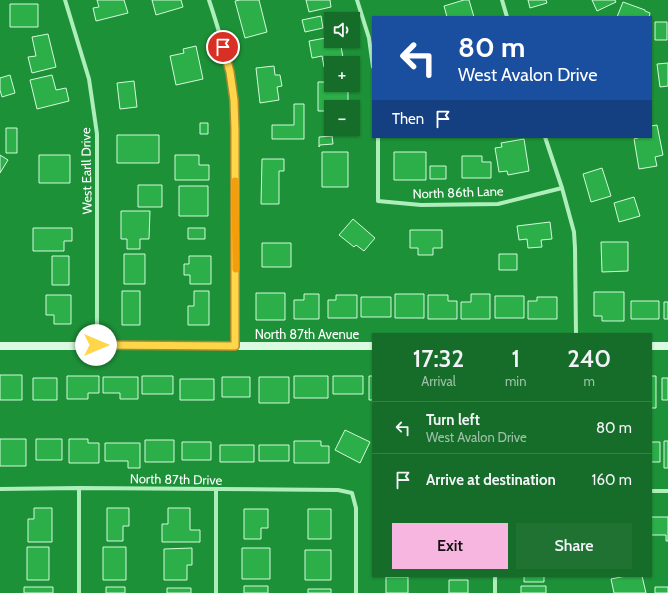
<!DOCTYPE html>
<html lang="en">
<head>
<meta charset="utf-8">
<style>
  :root { --surface:#166d2a; --page:#1f7232; --text:#f1f3f6; --muted:#9ec0a8; --line:#358047; --accent:#f6b6e0 }
  body { margin:0; font-family:Cabin,sans-serif; background:var(--page); color:var(--text); height:100vh; display:flex; flex-direction:column; font-size:15px; white-space:nowrap }
  * { box-sizing:border-box; margin:0 }
  p { font-size:13px; color:var(--muted) }
  .icon { flex:none; width:22px; height:22px; fill:none; stroke:currentColor; stroke-width:2; stroke-linecap:round; stroke-linejoin:round }
  .map { position:relative; flex:1; overflow:hidden }
  .details { position:absolute; left:372px; top:333px; width:280px; height:244px; display:flex; flex-direction:column; background:var(--surface); border-radius:0px; box-shadow:0 1px 3px #0004 }
  .details>* { flex:none }
  .banner { position:absolute; left:372px; top:16px; width:280px; height:122px; border-radius:0px; box-shadow:0 1px 3px #0004; background:#1a4fa0; color:#fff; overflow:hidden }
  .tools { position:absolute; left:324px; top:12px; display:grid; gap:8px }
  .tools a { display:grid; place-items:center; width:36px; height:36px; border-radius:0px; background:var(--surface); box-shadow:0 1px 3px #0004; font-size:20px }
  .pin { position:absolute; display:grid; place-items:center; width:34px; height:34px; color:#fff; margin:-17px; border:2px solid #fff; border-radius:50%; box-shadow:0 1px 4px #0007 }
  .me { position:absolute; width:44px; margin:-22px; rotate:90deg; stroke-linejoin:round; filter:drop-shadow(0 0 3px #0008) }
  .turn { display:flex; align-items:center; gap:14px; height:84px; padding:0 20px; font-size:18px }
  .turn .icon { width:52px; height:52px; stroke-width:2.5 }
  .turn b { display:block; font-size:28px; line-height:34px }
  .then { display:flex; align-items:center; height:38px; padding:0 20px; background:#0003; gap:8px; font-size:15px }
  .eta { display:flex; justify-content:space-evenly; align-items:center; height:68px; text-align:center }
  .eta b { font-size:24px; font-weight:600; line-height:28px }
  .button { display:flex; gap:8px; margin-top:auto; padding:8px 20px }
  .button a { flex:1; height:46px; border-radius:0px; background:var(--accent); color:#111; font-size:16px; font-weight:600; line-height:46px; text-align:center }
  .button a+a { background:var(--page); color:var(--text) }
  ul { padding:0; list-style:none }
  li { display:flex; align-items:center; gap:12px; height:52px; padding:0 20px; border-top:1px solid var(--line) }
  li div { flex:1 }
  li b { display:block; font-size:15px }
  li em { font-style:normal }
  .map>svg:first-child { display:block }
  .building { fill:#2caf49; stroke:#d3fadb }
  .lines { fill:none; stroke-linecap:round; stroke-linejoin:round }
  .street { stroke:#adeebb; stroke-width:4 }
  .secondary { stroke:#dafae2; stroke-width:8 }
  .route-casing { stroke:#a68a30; stroke-width:10 }
  .route { stroke:#ffd54a; stroke-width:7 }
  .slow { stroke:#f59e0b; stroke-width:7 }
  .labels { text-anchor:middle; dominant-baseline:central; stroke-width:4; stroke-linejoin:round; paint-order:stroke }
  .street-label { font-size:13px; fill:#fff; stroke:#1d9138 }
</style>
</head>
<body>
<div class="map">
<svg width="668" height="593" viewBox="0 0 668 593">
  <rect width="100%" height="100%" fill="#1d9138"/>
  <path class="building" d="M97 0H124L128 13 96 21 93 8 99 7Z
    M152 0H181L183 7 156 15Z
    M240 0H259L267 32 245 38 235 1Z
    M306 0H330L331 7 309 12Z
    M464 0H469L474 17H447L444 6Z
    M528 0H546L547 3 530 8Z
    M592 0H615L616 2 597 11Z
    M623 2 645 10V11L650 13 649 17H617Z
    M10 4H38V27H10Z
    M321 16 323 28 305 32 302 20Z
    M655 22H667V40H655Z
    M48 34 56 67 32 73 28 57 36 56 32 37Z
    M331 37V41H340L344 63H331V66L324 67 322 56 312 58 309 41Z
    M196 46 203 79 176 85 170 56 184 53 183 49Z
    M668 63V86L660 87 657 64Z
    M274 66 275 75H280L282 86 277 87 279 100 260 103 256 68Z
    M10 75 15 93 2 97 0 90V78Z
    M52 75 56 90 66 88 69 101 37 109 30 80Z
    M134 81 137 107 120 109 117 83Z
    M318 82H331V85H348V107H331V111H318Z
    M294 104H304V139H272V125H294Z
    M200 123H208V134H200Z
    M657 125 663 155 655 157 657 166 639 169 634 139 641 137H651V126Z
    M6 128H17V153H6Z
    M117 135H159V163H117Z
    M332 136 333 144 320 145 319 147V137Z
    M524 139 529 171 508 175 507 171 499 172 495 148 502 147 501 143Z
    M322 152H348V187H322Z
    M394 152H426V180H394Z
    M0 155 8 160 0 173Z
    M39 155H70V183H39Z
    M175 155H199V165H209V180H175Z
    M462 156H482V162H491V178H462Z
    M262 159H284V171H279V204H261Z
    M430 166H446V179H430Z
    M602 168 611 196 591 202 583 174Z
    M138 185H162V207H138Z
    M179 186H208V216H179Z
    M634 197 640 216 619 222 614 203Z
    M121 211H150L149 239H140V249H127V239H121Z
    M353 219 375 238 364 251 356 245 354 247 339 235Z
    M550 222 552 239 541 240 542 247 528 248 527 239 519 240 517 226Z
    M33 228H72V241H64V251H33Z
    M188 228H205V239H188Z
    M410 230H442V248H433V255H418V248H410Z
    M601 242H628V271L602 272Z
    M262 243H291V267H262Z
    M124 254H145V284H124Z
    M499 254H517V270H499Z
    M52 256H69V285H52Z
    M189 256H211V284H190V275H184V264H189Z
    M122 291H140V325H122Z
    M194 291H209V325H188V306H194Z
    M594 292H624V321H602V316H594Z
    M256 293H285V320H256Z
    M304 294H319V319H294V300H304Z
    M395 294H424V318H395Z
    M471 294H490V319H461V302H471Z
    M46 295H71V324H54V315H46Z
    M336 295H357V318H328V300H336Z
    M428 295H448V301H457V319H428Z
    M495 296H524V318H495Z
    M361 297H391V317H361Z
    M537 297H557V319H528V301H537Z
    M631 301H659V319H631Z
    M664 302H668V319H664Z
    M0 375H22V400H0Z
    M67 376H99V393H88V399H67Z
    M142 376H173V394H142Z
    M294 376H328V398H294Z
    M333 376H363V394H333Z
    M369 376H373V400H369Z
    M651 376H656V408H651Z
    M103 377H138V399H120V393H103Z
    M222 377H250V397H222Z
    M259 377H289V403H259Z
    M33 378H57V400H33Z
    M662 378H668V400H662Z
    M180 379H214V400H180Z
    M345 430 370 442 360 463 335 450Z
    M0 439H26V466H0Z
    M36 439H62V460H36Z
    M69 439H88V443H99V463H69Z
    M145 440H174V462H145Z
    M294 441H321V446H329V463H294Z
    M664 441H668V468H664Z
    M182 442H211V460H182Z
    M651 442H660V462H651Z
    M105 443H140V468H128V461H105Z
    M220 445H254V462H220Z
    M259 445H289V461H259Z
    M34 508H52V542H28V519H34Z
    M107 508H129V526H123V541H107Z
    M168 508H190V530H200V542H162V524H168Z
    M244 509H268V528H261V539H244Z
    M308 509H331V539H308Z
    M651 517H668V541H666V535H651Z
    M27 547H49V580H27Z
    M103 547H126V580H103Z
    M192 548V565H187V580H164V549Z
    M242 548H270V579H242Z
    M305 550H331V580H305Z
    M524 576H544V582H524Z
    M626 576H642L646 593H614L611 579Z
    M386 577H408V593H386Z
    M449 580H468V593H449Z
    M244 586H268V593H244Z
    M521 586H546V593H521Z
    M24 587H53V593H24Z
    M106 587H125V593H106Z
    M655 587H668V593H655Z
    M167 588H191V593H167Z
    M308 589H331V593H308Z"/>
  <g class="lines">
    <path class="street" d="M65 0 89 79 97 134V332L96 345
      M209 0C217 24 224 47 229 71 234 91 234 110 235 130V346
      M357 0 369 38 373 67
      M502 0 507 17
      M378 137V201L421 205 498 204 562 188
      M545 137 562 188 574 232 575 248 576 334
      M79 488V593
      M0 489 79 488 338 490 352 493 356 508V593
      M216 490V593
      M651 491H668
      M495 576V593"/>
    <path class="secondary" d="M0 346H373
      M651 346H668"/>
  </g>
  <g class="lines">
    <defs>
      <path id="route" d="M96 345 235 346V130L234 100 230 72 223 47"/>
    </defs>
    <use href="#route" class="route-casing"/>
    <use href="#route" class="route"/>
    <path class="slow" d="M235 181 236 269"/>
  </g>
  <g class="labels">
    <g class="street-label">
      <text transform="translate(86 171) rotate(-91)">West Earll Drive</text>
      <text transform="translate(458 192) rotate(-2)">North 86th Lane</text>
      <text x="307" y="334">North 87th Avenue</text>
      <text transform="translate(176 479) rotate(1)">North 87th Drive</text>
    </g>
  </g>
</svg>
<div class="tools">
<a><svg class="icon" aria-label="sound" viewBox="0 0 24 24"><path d="M4 9h4l5-4v14l-5-4H4zM17 9q2 3 0 6"/></svg></a>
<a>+</a>
<a>−</a>
</div>
<div class="pin" style="left:223px;top:47px;background:#d93025"><svg class="icon" aria-label="arrive" viewBox="0 0 24 24"><path d="M6 21V4h12l-3 4 3 4H6"/></svg></div>
<svg class="me" style="left:96px;top:345px" viewBox="-20 -20 40 40"><circle r="19" fill="#fff"/><path d="M0-13L10 11 0 6-10 11z" fill="#ffd54a"/></svg>
<div class="banner">
<div class="turn"><svg class="icon" aria-label="left" viewBox="0 0 24 24"><path d="M17 20v-9H6M10 6l-5 5 5 5"/></svg><div><b>80 m</b>West Avalon Drive</div></div>
<div class="then">Then<svg class="icon" aria-label="arrive" viewBox="0 0 24 24"><path d="M6 21V4h12l-3 4 3 4H6"/></svg></div>
</div>
<section class="details">
<div class="eta">
<div><b>17:32</b><p>Arrival</p></div>
<div><b>1</b><p>min</p></div>
<div><b>240</b><p>m</p></div>
</div>
<ul>
<li><svg class="icon" aria-label="left" viewBox="0 0 24 24"><path d="M17 20v-9H6M10 6l-5 5 5 5"/></svg><div><b>Turn left</b><p>West Avalon Drive</p></div><em>80 m</em></li>
<li><svg class="icon" aria-label="arrive" viewBox="0 0 24 24"><path d="M6 21V4h12l-3 4 3 4H6"/></svg><div><b>Arrive at destination</b></div><em>160 m</em></li>
</ul>
<div class="button"><a>Exit</a><a>Share</a></div>
</section>
</div>
</body>
</html>
